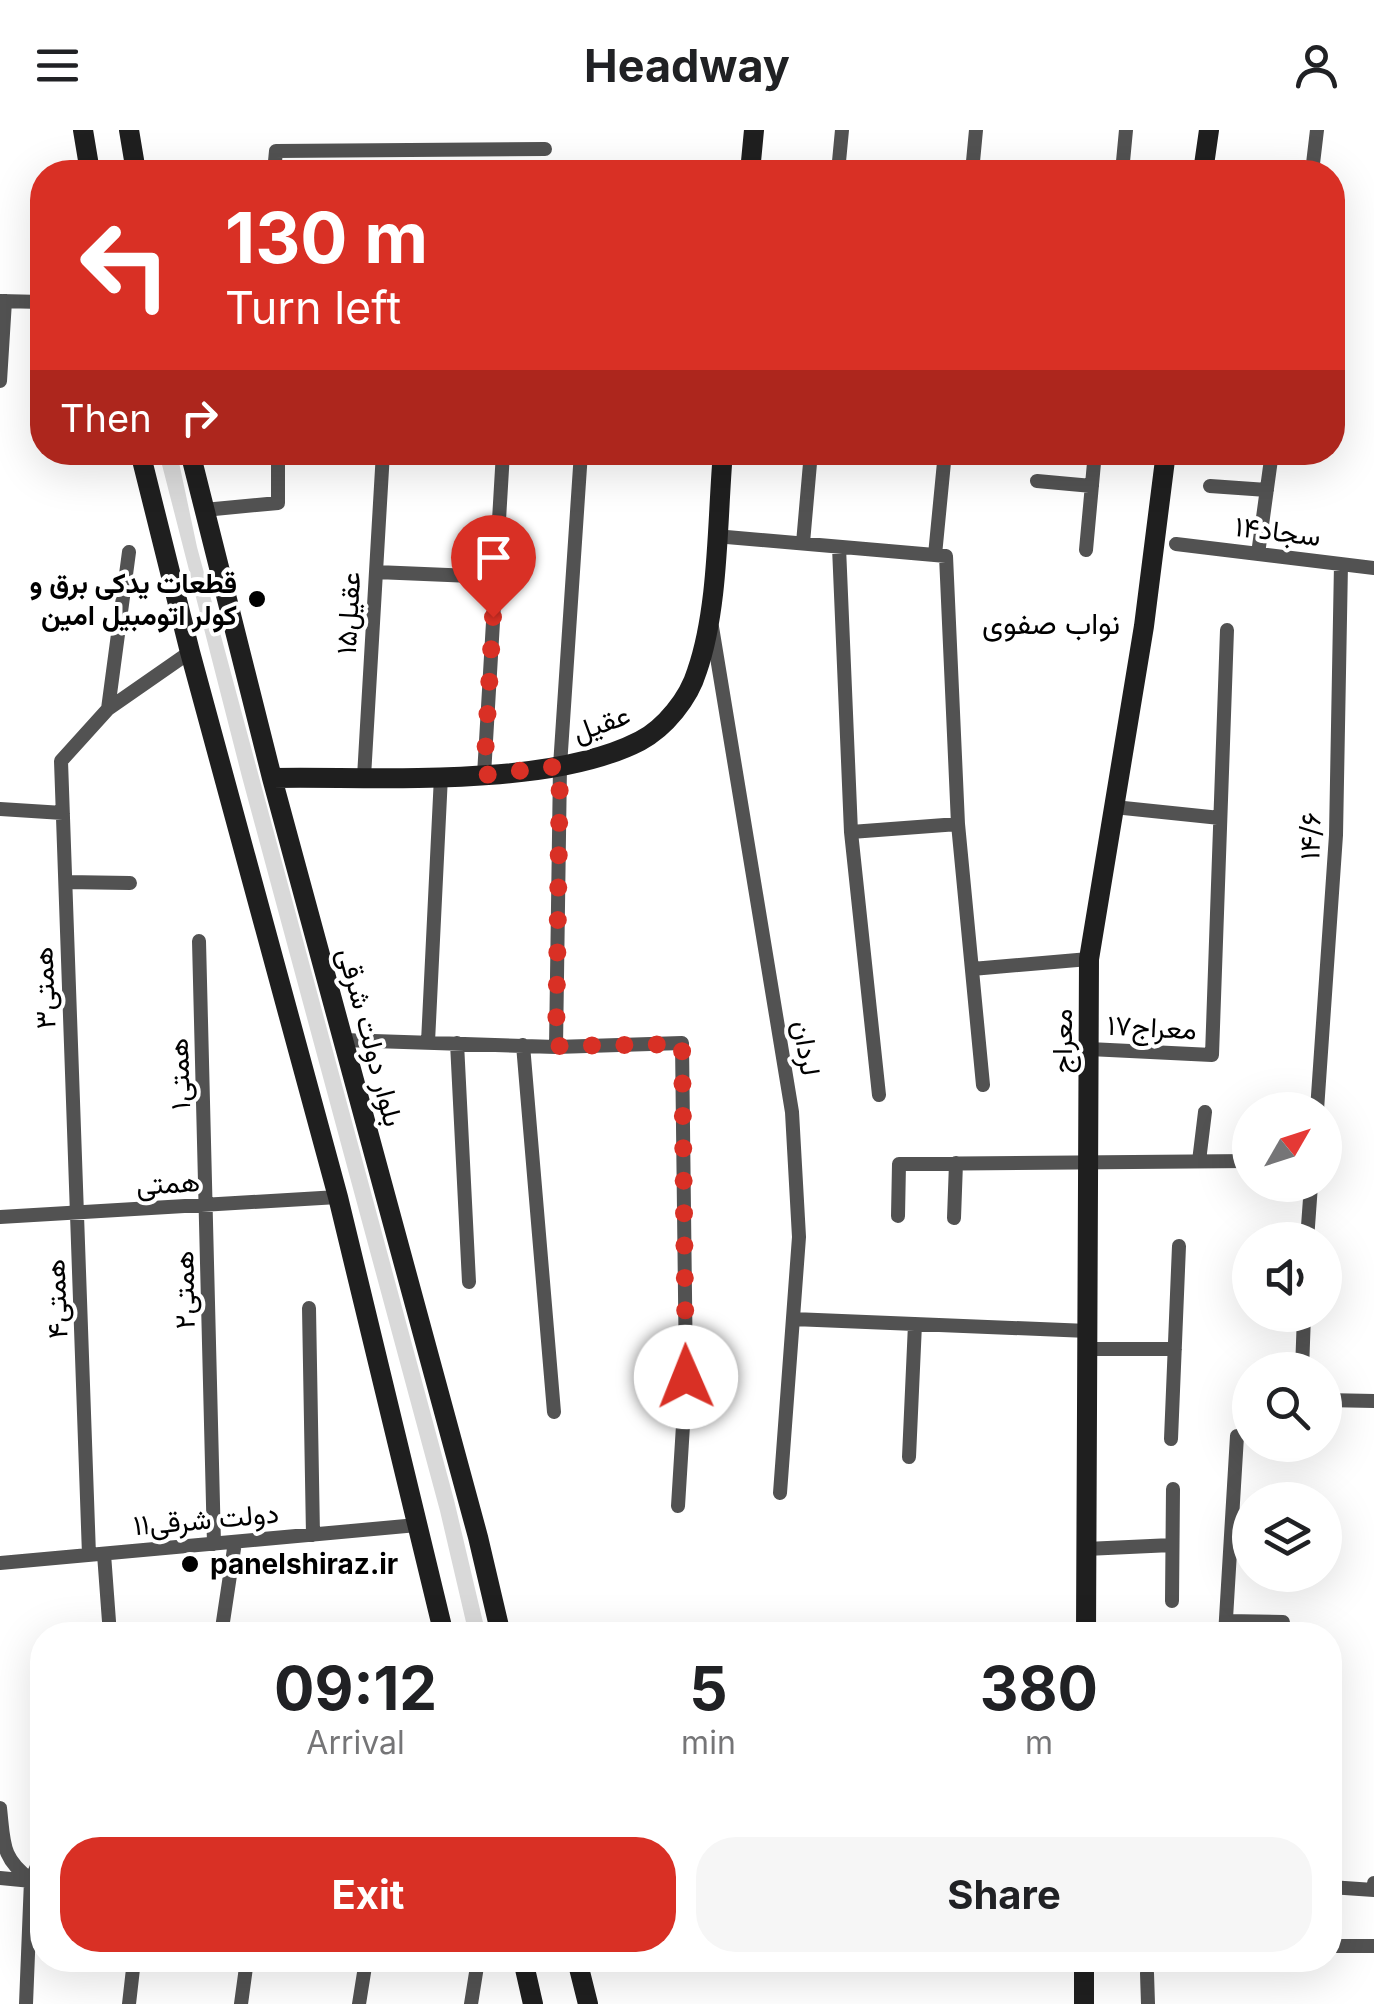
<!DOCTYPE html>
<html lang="en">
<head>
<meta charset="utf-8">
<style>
  :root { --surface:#fff; --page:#f6f6f6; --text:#202124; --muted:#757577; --accent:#d93025 }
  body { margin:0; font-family:Inter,Vazirmatn,sans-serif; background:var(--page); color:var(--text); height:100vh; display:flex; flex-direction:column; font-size:38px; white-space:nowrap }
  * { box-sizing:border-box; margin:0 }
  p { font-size:32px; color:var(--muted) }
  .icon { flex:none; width:55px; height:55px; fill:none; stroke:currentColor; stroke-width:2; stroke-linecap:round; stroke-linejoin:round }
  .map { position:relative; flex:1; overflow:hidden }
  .panel { position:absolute; left:30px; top:1492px; width:1312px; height:350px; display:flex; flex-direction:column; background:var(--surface); border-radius:40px; box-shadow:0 10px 40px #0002 }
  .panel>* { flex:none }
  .top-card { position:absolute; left:30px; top:30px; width:1315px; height:305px; border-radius:40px; box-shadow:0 10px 40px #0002; background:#d93025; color:#fff; overflow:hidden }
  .needle { width:65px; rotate:51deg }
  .fabs { position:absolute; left:1232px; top:962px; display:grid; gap:20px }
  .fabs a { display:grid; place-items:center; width:110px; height:110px; border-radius:50%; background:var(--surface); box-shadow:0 10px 40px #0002; font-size:50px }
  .pin { position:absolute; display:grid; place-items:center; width:85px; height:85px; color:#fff; margin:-102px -42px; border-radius:50% 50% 50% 0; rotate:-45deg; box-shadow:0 0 10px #0007 }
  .pin .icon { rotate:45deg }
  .me { position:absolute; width:110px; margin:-55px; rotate:359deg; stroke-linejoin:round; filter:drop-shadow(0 0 8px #0008) }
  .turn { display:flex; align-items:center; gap:35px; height:210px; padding:0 30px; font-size:45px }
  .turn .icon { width:130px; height:130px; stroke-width:2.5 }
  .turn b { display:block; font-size:70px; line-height:85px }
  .then { display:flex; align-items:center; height:95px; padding:0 30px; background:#0003; gap:20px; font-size:38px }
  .eta { display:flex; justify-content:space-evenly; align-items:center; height:170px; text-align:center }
  .eta b { font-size:60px; font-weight:700; line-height:70px }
  .primary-button { display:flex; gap:20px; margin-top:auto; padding:20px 30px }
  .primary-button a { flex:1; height:115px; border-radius:40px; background:var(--accent); color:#fff; font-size:40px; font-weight:700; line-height:115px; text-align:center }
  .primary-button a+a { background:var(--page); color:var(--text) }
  header { display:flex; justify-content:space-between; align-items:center; height:130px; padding:0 30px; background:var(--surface); font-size:45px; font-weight:700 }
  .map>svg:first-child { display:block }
  .green { fill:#d9d9d9 }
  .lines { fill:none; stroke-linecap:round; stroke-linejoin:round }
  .street { stroke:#525252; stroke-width:14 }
  .secondary { stroke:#1f1f1f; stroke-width:20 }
  .route { stroke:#d93025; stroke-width:18; stroke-dasharray:0 32.4 }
  .poi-dot { fill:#000; stroke:#fff; stroke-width:4 }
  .labels { text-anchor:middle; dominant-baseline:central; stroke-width:8; stroke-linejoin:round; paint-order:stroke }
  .street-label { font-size:28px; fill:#000; stroke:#fff }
  .poi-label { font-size:28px; font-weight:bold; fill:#000; stroke:#fff; text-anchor:end }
  .neighbourhood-label { font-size:30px; fill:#000; stroke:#fff }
</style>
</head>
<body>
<header><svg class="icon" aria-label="menu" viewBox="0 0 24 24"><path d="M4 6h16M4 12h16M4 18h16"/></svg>Headway<svg class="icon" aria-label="person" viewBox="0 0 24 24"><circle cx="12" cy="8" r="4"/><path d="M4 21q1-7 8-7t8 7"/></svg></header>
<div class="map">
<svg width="1374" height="1874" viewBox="0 0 1374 1874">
  <rect width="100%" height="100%" fill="#fff"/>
  <path class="green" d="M159 323H177L197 417 454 1370 486 1505H469L440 1381 242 647Z"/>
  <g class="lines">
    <path class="street" d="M582 38 670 42
      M211 42 274 40
      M274 42 276 21 545 19
      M838 42 842 0
      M972 42 976 0
      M1122 42 1126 0
      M1312 42 1317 0
      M0 171 42 172
      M0 251 5 171
      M1037 351 1092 356
      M1210 356 1267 360
      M204 380 278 373V322
      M715 406 946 426 958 694 983 955
      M803 413 811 322
      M1176 414 1374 438
      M839 417 851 702 879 965
      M1086 420 1095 322
      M1258 424 1272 322
      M935 425 945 322
      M376 442 496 447
      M712 497 792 982 799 1107 780 1363
      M108 579 129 422
      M484 645 503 322
      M364 647 383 322
      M1114 677 1220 688
      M0 679 63 683
      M851 702 958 694
      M66 752 130 753
      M199 811 214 1414
      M972 839 1089 829
      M343 910 556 917 682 913 686 1247 678 1376
      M428 912 441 646
      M457 913 469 1152
      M523 915 554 1282
      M556 917 560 636 581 322
      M1089 919 1212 925 1227 500
      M1317 980 1336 705 1341 434
      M1199 1031 1205 982
      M898 1086 899 1034 1250 1031
      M0 1087 338 1067
      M954 1088 956 1033
      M1307 1110 1311 1055
      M309 1178 313 1405
      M793 1189 1088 1201
      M1088 1219H1175
      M1302 1240 1304 1185
      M1325 1270 1374 1271
      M1171 1309 1179 1116
      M909 1327 915 1194
      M1086 1419 1172 1415
      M104 1424 110 1505
      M89 1425 61 631 108 579 190 522
      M0 1433 417 1395
      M1172 1471 1173 1359
      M1226 1491 1283 1492
      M221 1505 235 1412
      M1225 1505 1237 1306
      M0 1678C4 1713 1 1728 31 1750
      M0 1748 42 1752
      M1330 1757 1374 1760V1753
      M1330 1816H1374
      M1147 1843 1148 1874
      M26 1874 31 1750 42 1725
      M129 1874 134 1830
      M241 1874 247 1830
      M359 1874 366 1830
      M471 1874 478 1830"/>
    <path class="secondary" d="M83 0 90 42
      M129 0 136 42
      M750 42 754 0
      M1203 42 1209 0
      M140 322 190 522 338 1067 444 1505
      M190 322 272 648 478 1407 501 1505
      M272 648C377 646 547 659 640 611 665 598 689 568 697 541 719 477 717 391 723 322
      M1086 1505 1089 829 1144 496 1166 322
      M523 1830 533 1874
      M577 1830 588 1874
      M1084 1874V1830"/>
  </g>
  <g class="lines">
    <path class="route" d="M493 487 484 645 560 636 556 916 682 914 686 1247"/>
  </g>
  <g class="poi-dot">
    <circle cx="257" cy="469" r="10"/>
    <circle cx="190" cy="1434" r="10"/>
  </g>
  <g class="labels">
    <g class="street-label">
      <text transform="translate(1278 401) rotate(7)">۱۴سجاد</text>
      <text transform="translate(348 483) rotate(-87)">عقیل۱۵</text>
      <text transform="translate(601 593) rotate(-20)">عقیل</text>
      <text transform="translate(1310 706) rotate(-88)">۱۴/۶</text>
      <text transform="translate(44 858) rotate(-92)">۳همتی</text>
      <text transform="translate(1152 897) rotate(3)">معراج۱۷</text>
      <text transform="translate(371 907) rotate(75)">بلوار دولت شرقی</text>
      <text transform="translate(1062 911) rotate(-90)">معراج</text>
      <text transform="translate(807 918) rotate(81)">لردان</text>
      <text transform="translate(179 944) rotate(-92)">۱همتی</text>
      <text transform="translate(168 1053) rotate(-3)">همتی</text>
      <text transform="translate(184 1160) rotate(-91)">۲همتی</text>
      <text transform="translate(56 1169) rotate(-92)">۴همتی</text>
      <text transform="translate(206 1389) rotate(-5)">۱۱دولت شرقی</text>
    </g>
    <g class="poi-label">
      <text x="237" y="453">قطعات یدکی برق و<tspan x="237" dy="32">کولر اتومبیل امین</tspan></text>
      <text x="210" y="1434" text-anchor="start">panelshiraz.ir</text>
    </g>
    <g class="neighbourhood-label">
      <text x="1051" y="493">نواب صفوی</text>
    </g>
  </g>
</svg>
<div class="fabs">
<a><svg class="needle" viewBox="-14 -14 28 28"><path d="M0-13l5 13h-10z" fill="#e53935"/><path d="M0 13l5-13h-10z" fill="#757577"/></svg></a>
<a><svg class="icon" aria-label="sound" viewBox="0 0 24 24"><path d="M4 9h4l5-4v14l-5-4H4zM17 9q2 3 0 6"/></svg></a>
<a><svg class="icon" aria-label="search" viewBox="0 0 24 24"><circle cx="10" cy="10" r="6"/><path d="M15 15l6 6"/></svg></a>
<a><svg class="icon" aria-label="layers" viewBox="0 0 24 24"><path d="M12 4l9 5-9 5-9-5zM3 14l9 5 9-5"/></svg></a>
</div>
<div class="pin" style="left:493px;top:487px;background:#d93025"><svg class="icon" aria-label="arrive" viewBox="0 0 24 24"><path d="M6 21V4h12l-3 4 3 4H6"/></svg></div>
<svg class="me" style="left:686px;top:1247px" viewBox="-20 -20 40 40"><circle r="19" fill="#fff"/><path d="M0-13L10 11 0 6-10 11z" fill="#d93025"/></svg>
<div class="top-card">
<div class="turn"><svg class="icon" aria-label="left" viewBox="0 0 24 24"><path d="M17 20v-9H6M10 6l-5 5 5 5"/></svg><div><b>130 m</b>Turn left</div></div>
<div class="then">Then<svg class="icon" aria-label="right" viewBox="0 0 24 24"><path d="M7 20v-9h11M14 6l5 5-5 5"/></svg></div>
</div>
<section class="panel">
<div class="eta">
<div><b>09:12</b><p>Arrival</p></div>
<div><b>5</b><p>min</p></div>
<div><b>380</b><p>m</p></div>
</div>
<div class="primary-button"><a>Exit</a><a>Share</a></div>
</section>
</div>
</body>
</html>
